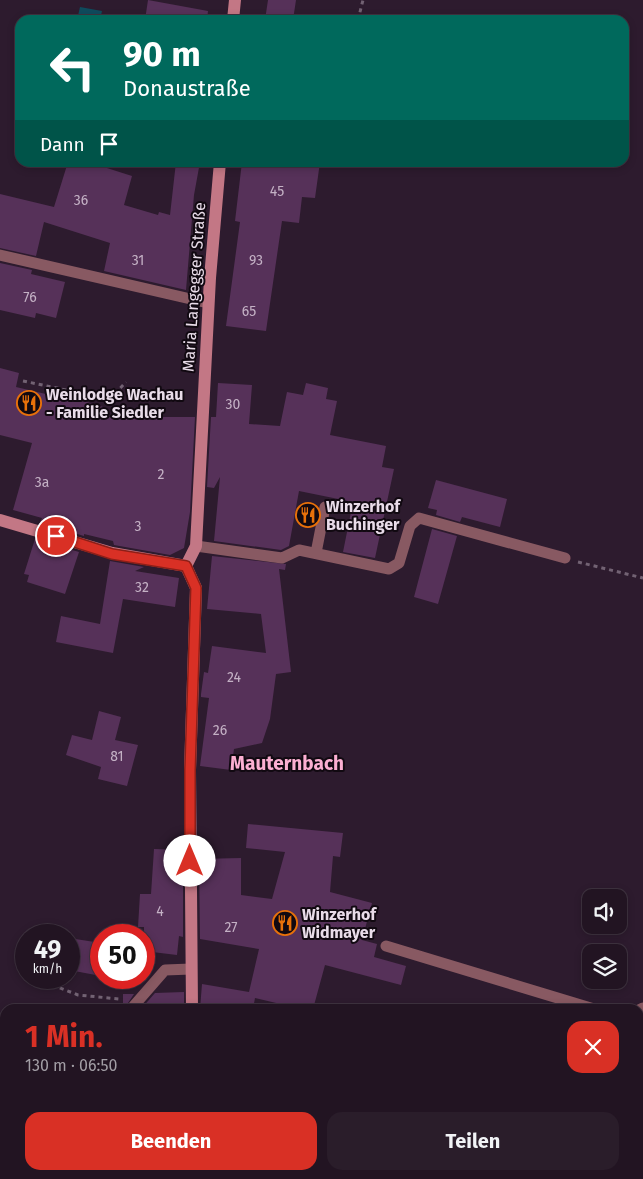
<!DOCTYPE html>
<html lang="de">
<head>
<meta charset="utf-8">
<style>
  :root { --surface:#221422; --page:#2a1d2a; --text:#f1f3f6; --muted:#a29ea5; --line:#3f3340; --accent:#d93025 }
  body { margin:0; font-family:"Fira Sans",sans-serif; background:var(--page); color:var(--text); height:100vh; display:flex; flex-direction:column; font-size:19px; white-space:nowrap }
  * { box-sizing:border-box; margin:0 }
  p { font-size:16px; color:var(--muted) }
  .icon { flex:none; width:28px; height:28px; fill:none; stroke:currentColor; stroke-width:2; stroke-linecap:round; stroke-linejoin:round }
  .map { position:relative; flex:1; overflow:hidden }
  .drawer { position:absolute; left:0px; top:1004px; width:644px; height:176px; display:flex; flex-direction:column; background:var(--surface); border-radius:15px 15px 0 0; box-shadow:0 2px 8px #0003,0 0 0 1px var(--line) }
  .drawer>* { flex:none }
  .banner { position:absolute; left:15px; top:15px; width:614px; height:152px; border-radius:15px; box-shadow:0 2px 8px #0003,0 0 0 1px var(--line); background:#00695c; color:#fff; overflow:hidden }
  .tools { position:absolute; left:582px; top:889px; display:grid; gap:10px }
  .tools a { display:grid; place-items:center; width:45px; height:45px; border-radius:10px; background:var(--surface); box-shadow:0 2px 8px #0003,0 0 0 1px var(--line); font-size:25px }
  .speed { position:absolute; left:15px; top:924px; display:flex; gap:10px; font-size:25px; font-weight:700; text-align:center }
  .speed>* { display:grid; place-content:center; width:65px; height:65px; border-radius:50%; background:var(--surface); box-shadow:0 2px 8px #0003,0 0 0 1px var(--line); line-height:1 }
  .speed small { font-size:12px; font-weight:400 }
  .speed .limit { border:8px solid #d22; background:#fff; color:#111 }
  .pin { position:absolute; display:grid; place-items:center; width:42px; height:42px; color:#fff; margin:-21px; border:2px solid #fff; border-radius:50%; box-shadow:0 1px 5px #0007 }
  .me { position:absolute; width:55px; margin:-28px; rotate:0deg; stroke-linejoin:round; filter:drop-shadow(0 0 4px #0008) }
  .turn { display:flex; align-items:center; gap:18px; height:105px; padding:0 25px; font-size:22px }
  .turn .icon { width:65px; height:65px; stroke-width:2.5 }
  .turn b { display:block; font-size:35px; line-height:42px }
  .then { display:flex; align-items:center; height:48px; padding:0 25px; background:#0003; gap:10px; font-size:19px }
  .round { display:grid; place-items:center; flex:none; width:52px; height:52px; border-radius:15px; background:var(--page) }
  .overview { display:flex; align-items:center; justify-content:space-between; height:85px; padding:0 25px }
  h1 { font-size:30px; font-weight:700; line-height:38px; color:var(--accent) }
  .primary-button { display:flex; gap:10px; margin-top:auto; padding:10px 25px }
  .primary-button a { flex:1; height:58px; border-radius:15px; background:var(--accent); color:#fff; font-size:20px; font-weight:700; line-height:58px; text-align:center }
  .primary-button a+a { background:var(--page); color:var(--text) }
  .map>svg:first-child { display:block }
  .water { fill:#0f4b5d }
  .building { fill:#563159 }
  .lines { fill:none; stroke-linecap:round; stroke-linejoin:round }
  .path { stroke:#726273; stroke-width:3; stroke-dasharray:4 4; stroke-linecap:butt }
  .lane { stroke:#885962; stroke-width:11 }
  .secondary { stroke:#c37785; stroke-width:12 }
  .route-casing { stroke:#8d1f18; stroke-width:12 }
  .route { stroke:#d93025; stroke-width:9 }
  .labels { text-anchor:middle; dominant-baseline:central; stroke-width:4; stroke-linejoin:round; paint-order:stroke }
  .number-label { font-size:14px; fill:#c4b1c5 }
  .street-label { font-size:16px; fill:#e9dce9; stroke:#110911 }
  .poi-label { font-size:16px; font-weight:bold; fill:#e9dce9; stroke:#110911; text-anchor:start }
  .quarter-label { font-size:19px; font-weight:bold; fill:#fcafd2; stroke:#110911 }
</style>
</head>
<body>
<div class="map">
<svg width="643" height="1179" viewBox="0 0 643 1179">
  <rect width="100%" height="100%" fill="#2d1b2e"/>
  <path class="water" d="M80 7 102 11 100 20H77Z"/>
  <path class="building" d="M148 0 208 11 207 20H145Z
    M268 0H296L293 20H265Z
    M68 162H88L132 176 124 205 158 215 159 212 170 215 176 162H200L194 195 186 290 104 271 110 243 44 222 36 256 0 248V194L54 207Z
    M242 162H320L315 198 302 197 299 223 282 221 266 331 226 326 240 222 235 221Z
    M0 263 32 270 31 274 65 282 56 318 36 313 35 318 0 310Z
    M0 368 19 373 16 387 50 395 52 391 103 407 104 417H195L190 512 184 548 170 555 114 545 113 541 84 534V536L40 523 42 518 13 510 32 443 0 435Z
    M218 383 252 385 249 424 280 426 287 392 303 395 306 383 328 388 326 399 337 401 330 435 386 446 382 467 394 469 375 558 343 552 353 502 299 491 289 546 281 550 214 541 220 477 214 488 207 487 211 417H216Z
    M436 480 507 499 500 527 462 517 460 522 436 515 437 510 428 508Z
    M432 529 457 536 438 604 414 597Z
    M35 539 79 552 65 594 27 582 29 575 24 574Z
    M212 556 286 564 285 570 279 569 291 672 276 674 270 719 262 743 234 749 231 770 200 766 209 698 201 697V694L204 672 208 673 212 646 266 653 261 614 207 609Z
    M110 561 144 567 135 571 179 578 175 607 123 599 113 653 56 642 61 616 100 624Z
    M99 711 121 717 115 740 138 745 127 786 98 779 101 767 66 755 72 735 92 740Z
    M248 824 343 833 340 857 333 856 330 892 372 903 362 940 377 944 374 957 406 966 401 985 325 965 313 1009H288L289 1006 255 998 253 1009H200L202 984 249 992 259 949 200 939 199 859 241 858V895L272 899 285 852 246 848Z
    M154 849 183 850V937L179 936 177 955 144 951V927H138L140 894H151Z
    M69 938 101 943V976L69 970Z
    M184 992V1009H141L155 993Z
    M123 994H134L124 1009H123Z"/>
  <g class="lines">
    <path class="path" d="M358 20 363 0
      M23 381 110 399 126 382
      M578 562 643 578
      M45 982 78 995 119 999"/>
    <path class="lane" d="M0 255 208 303
      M196 546 282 558 299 550 389 569 399 563 410 526 419 518 565 558
      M316 553 325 507
      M386 946 594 1009
      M131 1009 165 970 191 969
      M639 1010 643 1008
      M639 1022 643 1023"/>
    <path class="secondary" d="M233 20 235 0
      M0 520 112 553 186 566
      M186 566 196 588 190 770 192 1009
      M186 566 196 546 210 278 220 162
      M209 1179 210 1175"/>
  </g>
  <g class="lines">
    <defs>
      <path id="route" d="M56 536 112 554 186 566 196 588 190 770V861"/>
    </defs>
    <use href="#route" class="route-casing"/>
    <use href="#route" class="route"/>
  </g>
  <defs>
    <symbol id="restaurant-ring" viewBox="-11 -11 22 22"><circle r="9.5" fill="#110911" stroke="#e8710a" stroke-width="1.5"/><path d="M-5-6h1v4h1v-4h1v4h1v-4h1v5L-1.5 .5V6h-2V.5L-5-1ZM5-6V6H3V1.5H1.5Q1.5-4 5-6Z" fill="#e8710a"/></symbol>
  </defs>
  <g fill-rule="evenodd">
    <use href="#restaurant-ring" x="15" y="389" width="28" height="28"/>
    <use href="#restaurant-ring" x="294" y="501" width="28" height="28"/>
    <use href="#restaurant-ring" x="271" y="909" width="28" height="28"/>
  </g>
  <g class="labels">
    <g class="number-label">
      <text x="277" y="191">45</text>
      <text x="81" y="200">36</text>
      <text x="138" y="260">31</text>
      <text x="256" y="260">93</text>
      <text x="30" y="297">76</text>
      <text x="249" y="311">65</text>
      <text x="233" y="404">30</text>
      <text x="161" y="474">2</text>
      <text x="42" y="482">3a</text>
      <text x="138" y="526">3</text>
      <text x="142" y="587">32</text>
      <text x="234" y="677">24</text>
      <text x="220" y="730">26</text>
      <text x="117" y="756">81</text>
      <text x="160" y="911">4</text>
      <text x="231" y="927">27</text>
    </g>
    <g class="street-label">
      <text transform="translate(194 287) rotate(-86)">Maria Langegger Straße</text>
    </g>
    <g class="poi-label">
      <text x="46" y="394">Weinlodge Wachau<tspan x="46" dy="18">- Familie Siedler</tspan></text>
      <text x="326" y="506">Winzerhof<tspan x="326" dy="18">Buchinger</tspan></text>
      <text x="302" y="914">Winzerhof<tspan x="302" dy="18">Widmayer</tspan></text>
    </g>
    <g class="quarter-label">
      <text x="287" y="763">Mauternbach</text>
    </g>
  </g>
</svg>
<div class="tools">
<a><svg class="icon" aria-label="sound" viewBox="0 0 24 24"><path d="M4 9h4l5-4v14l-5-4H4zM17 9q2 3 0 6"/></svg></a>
<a><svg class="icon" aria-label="layers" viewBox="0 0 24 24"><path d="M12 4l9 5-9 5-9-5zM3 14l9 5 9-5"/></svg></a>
</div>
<div class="speed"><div>49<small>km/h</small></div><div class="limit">50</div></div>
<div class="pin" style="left:56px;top:536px;background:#d93025"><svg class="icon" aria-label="arrive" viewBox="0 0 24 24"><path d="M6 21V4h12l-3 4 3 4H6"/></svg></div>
<svg class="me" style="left:190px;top:861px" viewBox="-20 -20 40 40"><circle r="19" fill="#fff"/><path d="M0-13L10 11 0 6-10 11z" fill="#d93025"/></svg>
<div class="banner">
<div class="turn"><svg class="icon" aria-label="left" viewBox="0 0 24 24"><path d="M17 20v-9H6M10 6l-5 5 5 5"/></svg><div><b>90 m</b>Donaustraße</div></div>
<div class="then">Dann<svg class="icon" aria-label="arrive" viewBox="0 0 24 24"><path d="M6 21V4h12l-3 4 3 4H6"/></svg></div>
</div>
<section class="drawer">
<div class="overview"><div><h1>1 Min.</h1><p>130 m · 06:50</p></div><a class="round" style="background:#d93025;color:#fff"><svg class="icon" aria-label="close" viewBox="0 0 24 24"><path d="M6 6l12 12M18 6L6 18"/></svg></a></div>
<div class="primary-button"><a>Beenden</a><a>Teilen</a></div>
</section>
</div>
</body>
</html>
